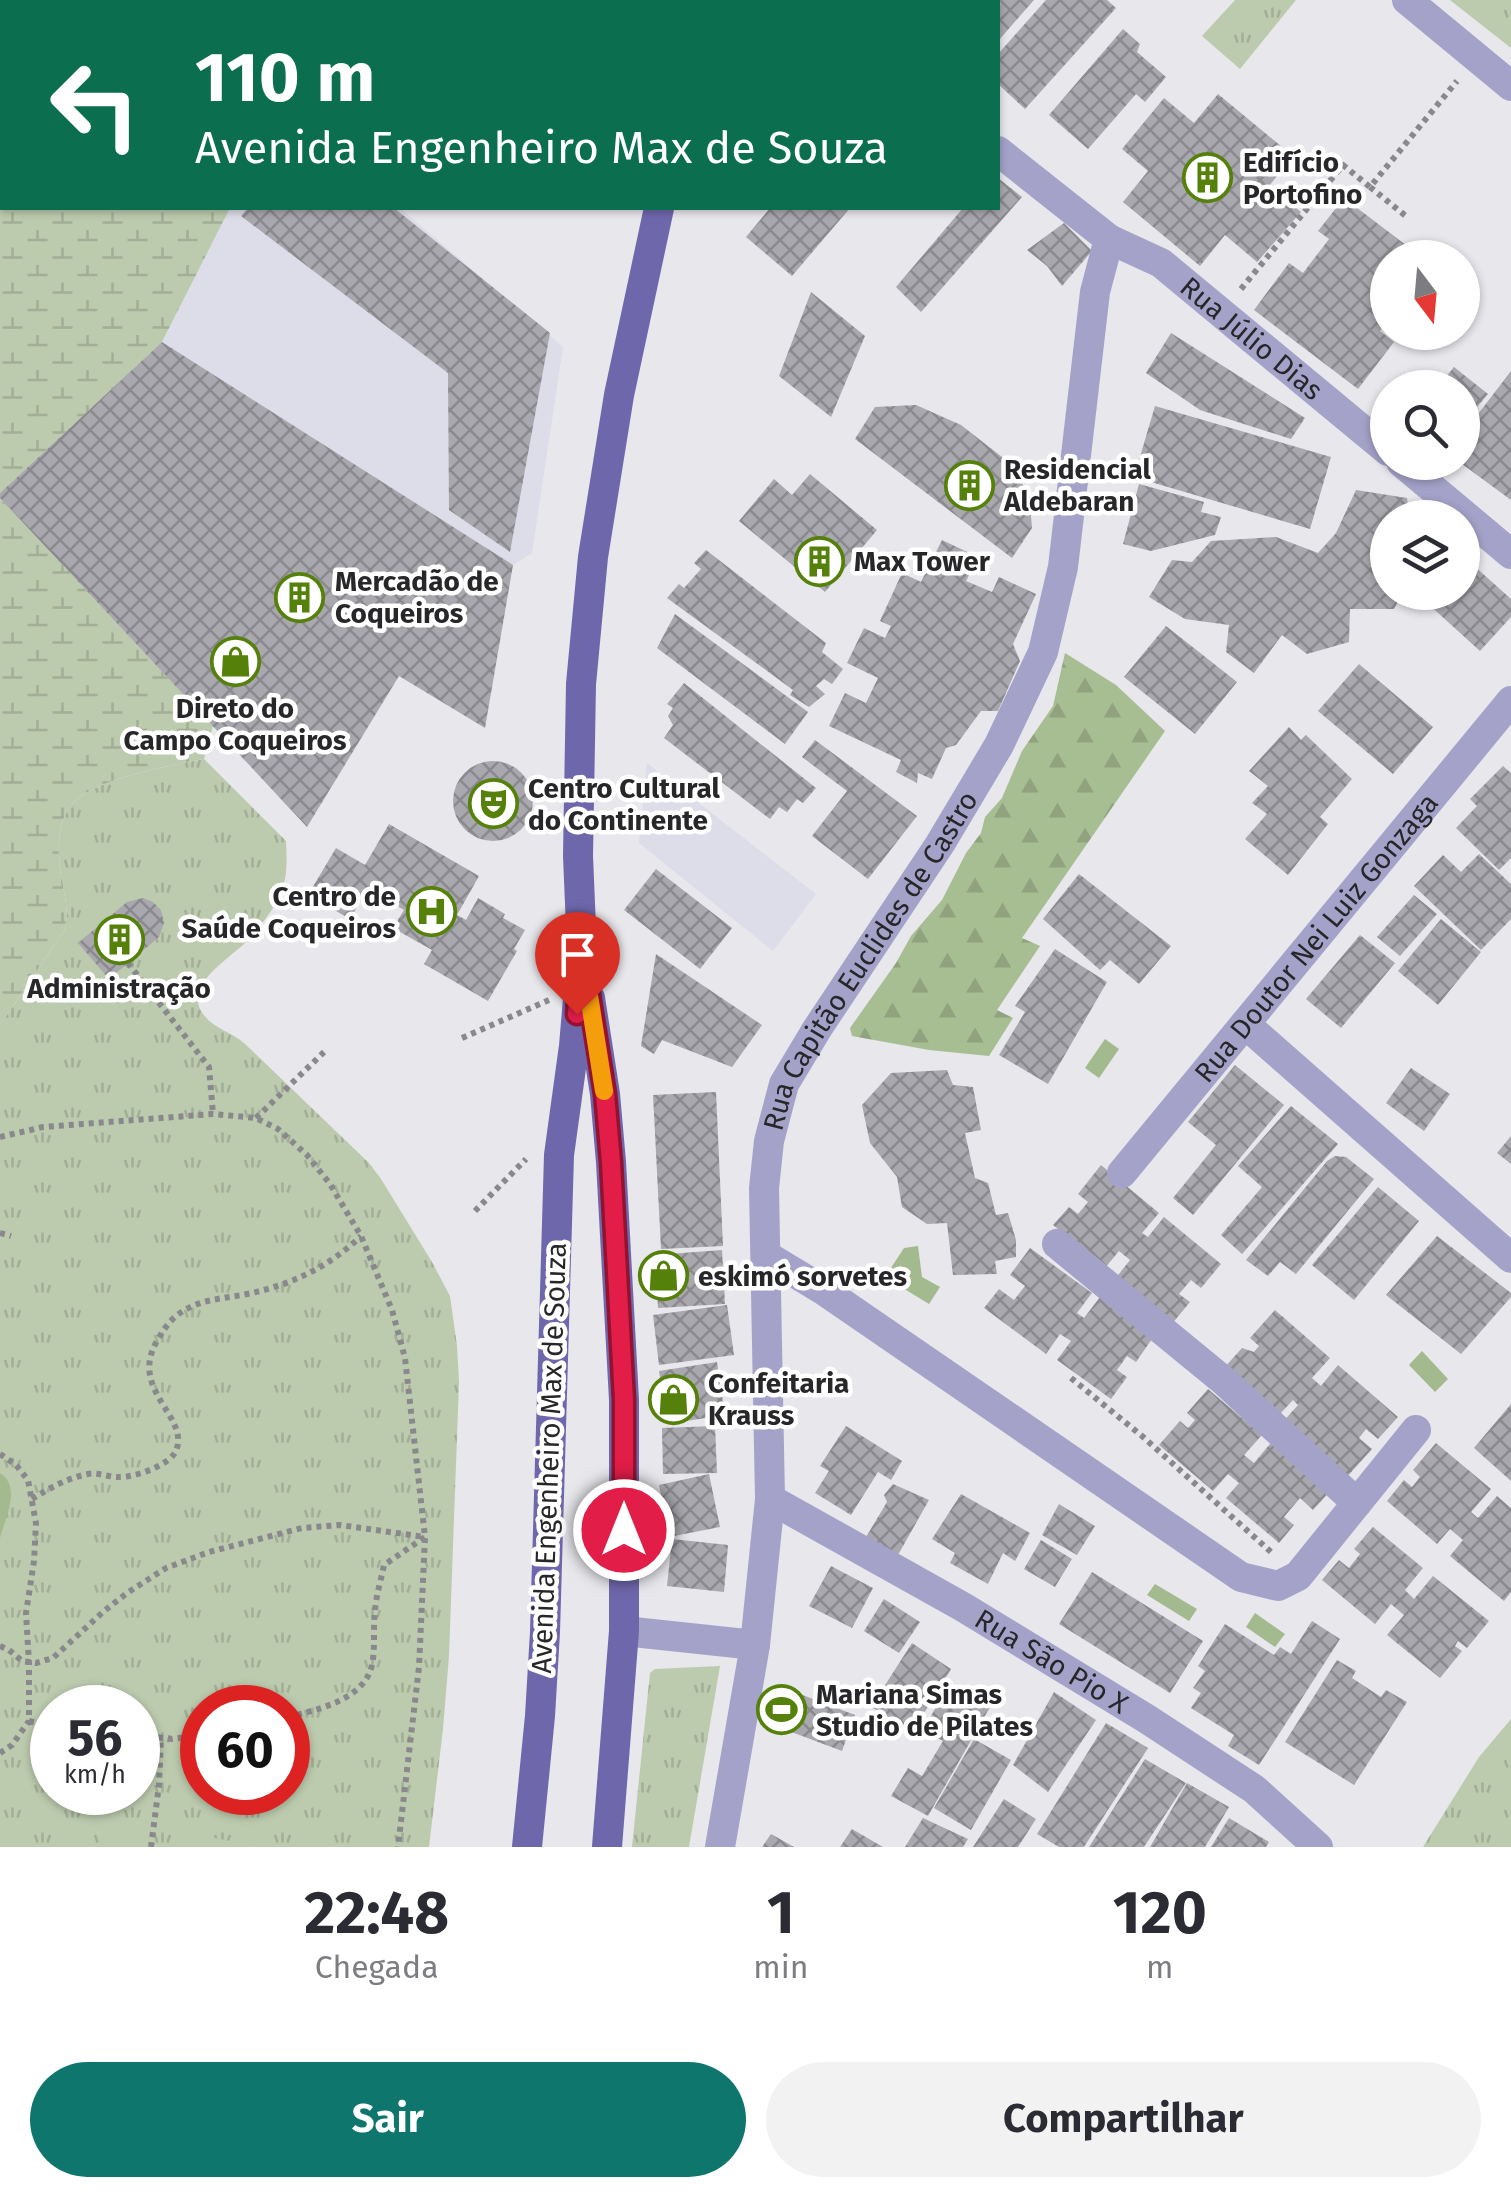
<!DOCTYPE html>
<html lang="pt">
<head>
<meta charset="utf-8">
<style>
  :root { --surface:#fff; --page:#f2f2f3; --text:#2b2b33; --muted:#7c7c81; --accent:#0f766e }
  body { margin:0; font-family:"Fira Sans",sans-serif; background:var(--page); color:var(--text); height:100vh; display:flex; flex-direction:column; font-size:38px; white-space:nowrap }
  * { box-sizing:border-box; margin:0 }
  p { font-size:32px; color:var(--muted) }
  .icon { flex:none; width:55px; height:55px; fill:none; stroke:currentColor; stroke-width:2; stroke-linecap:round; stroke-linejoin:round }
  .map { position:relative; height:1847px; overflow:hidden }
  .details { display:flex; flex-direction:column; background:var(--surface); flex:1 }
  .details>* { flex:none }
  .guide { position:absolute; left:0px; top:0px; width:1000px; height:210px; box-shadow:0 2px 8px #0004; background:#0b6e4f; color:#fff; overflow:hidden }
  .needle { width:65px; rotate:164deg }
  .fabs { position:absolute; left:1370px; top:240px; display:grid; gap:20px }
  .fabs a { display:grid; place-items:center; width:110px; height:110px; border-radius:50%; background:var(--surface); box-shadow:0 2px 8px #0004; font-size:50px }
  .speed { position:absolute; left:30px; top:1685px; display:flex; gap:20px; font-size:50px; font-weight:700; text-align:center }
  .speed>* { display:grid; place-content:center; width:130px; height:130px; border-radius:50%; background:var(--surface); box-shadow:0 2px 8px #0004; line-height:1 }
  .speed small { font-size:25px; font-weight:400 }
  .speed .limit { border:15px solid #d22; background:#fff; color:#111 }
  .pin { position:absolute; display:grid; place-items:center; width:85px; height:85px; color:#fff; margin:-102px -42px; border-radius:50% 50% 50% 0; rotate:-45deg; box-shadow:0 0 10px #0007 }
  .pin .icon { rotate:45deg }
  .me { position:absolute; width:110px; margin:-55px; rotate:0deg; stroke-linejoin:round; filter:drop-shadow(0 0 8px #0008) }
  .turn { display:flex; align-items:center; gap:35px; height:210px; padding:0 30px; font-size:45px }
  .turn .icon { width:130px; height:130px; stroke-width:2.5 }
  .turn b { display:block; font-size:70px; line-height:85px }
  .eta { display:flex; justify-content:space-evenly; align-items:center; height:170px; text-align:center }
  .eta b { font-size:60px; font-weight:700; line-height:70px }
  .primary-button { display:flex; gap:20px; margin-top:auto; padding:20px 30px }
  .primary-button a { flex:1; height:115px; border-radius:60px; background:var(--accent); color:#fff; font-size:40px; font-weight:700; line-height:115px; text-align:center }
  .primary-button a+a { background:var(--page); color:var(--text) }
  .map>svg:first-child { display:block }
  .built { fill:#ddddea }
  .grass { fill:url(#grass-tufts); fill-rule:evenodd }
  .forest { fill:url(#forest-firs) }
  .wetland { fill:url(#wetland-marsh) }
  .garden { fill:#bccbae }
  .water { fill:#a3b98e }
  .building { fill:url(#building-cross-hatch) }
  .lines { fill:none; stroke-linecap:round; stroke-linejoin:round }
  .path { stroke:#89898d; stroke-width:6; stroke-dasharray:5 5; stroke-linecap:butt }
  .minor { stroke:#a5a2c9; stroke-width:30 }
  .major { stroke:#6f67ac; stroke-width:30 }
  .route-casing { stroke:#92132f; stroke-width:25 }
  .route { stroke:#e11d48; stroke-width:18 }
  .slow { stroke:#f59e0b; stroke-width:18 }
  .labels { text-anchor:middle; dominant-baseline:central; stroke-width:9; stroke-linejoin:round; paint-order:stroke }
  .poi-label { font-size:28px; font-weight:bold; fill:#272729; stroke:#fff; text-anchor:start }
  .street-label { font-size:28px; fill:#272729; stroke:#fff }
</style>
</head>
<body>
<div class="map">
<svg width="1511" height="1847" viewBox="0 0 1511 1847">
  <defs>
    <pattern id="grass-tufts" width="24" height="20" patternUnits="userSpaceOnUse" patternTransform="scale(2.5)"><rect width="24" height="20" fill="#bccbae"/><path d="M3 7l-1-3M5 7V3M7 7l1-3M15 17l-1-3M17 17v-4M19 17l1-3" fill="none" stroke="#a2ae96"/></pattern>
    <pattern id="forest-firs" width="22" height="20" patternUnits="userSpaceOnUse" patternTransform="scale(2.5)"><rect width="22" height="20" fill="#a7bd92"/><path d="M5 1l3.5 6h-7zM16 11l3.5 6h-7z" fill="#90a27e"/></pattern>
    <pattern id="wetland-marsh" width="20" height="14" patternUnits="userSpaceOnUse" patternTransform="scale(2.5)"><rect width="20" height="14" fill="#bccbae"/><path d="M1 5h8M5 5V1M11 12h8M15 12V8" fill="none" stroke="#a2ae96"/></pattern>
    <pattern id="building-cross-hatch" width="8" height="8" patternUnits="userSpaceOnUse" patternTransform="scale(2.5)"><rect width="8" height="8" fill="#a9a8ae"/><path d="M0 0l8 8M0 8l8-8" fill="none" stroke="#8a898e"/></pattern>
  </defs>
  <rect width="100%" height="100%" fill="#e7e7ec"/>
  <path class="built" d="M230 208H400L563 347 532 553 513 565 162 343Z
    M647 763 816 894 773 951 639 843Z"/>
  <path class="grass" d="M1235 0H1296L1240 69 1202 36Z
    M1450 0H1511V48Z
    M204 759 286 841C287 862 288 882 277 901 270 914 259 928 249 939 233 957 185 982 201 1011 211 1028 230 1031 244 1043L369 1163 381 1179 432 1262 450 1296 457 1346 459 1382 449 1656 443 1729 429 1847H0V1025L64 931C72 904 59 882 59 855 58 837 60 818 73 803 94 779 172 765 204 759ZM52 1708H138V1792H52ZM202 1708H288V1792H202Z
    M720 1666 689 1847H632L650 1673 655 1669Z
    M1511 1719V1847H1423L1479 1757Z"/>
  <path class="forest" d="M1065 653 1116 685 1165 731 1022 938 1040 946 997 1010 1013 1018 989 1056 929 1050 852 1036 850 1028 896 963 911 936 942 900 966 853 981 833 985 817 1002 798 1022 751 1053 706Z"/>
  <path class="wetland" d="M0 0H281L279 2H2V208H230L162 342 0 493Z
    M0 498 213 726 204 759C172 765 94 779 73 803 60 818 58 837 59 855 59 882 72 904 64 931L0 1025Z"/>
  <path class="garden" d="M355 0H507L508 2H352Z
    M103 1818 150 1826 146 1847H98Z
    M176 1831 264 1847H173Z"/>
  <path class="water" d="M1105 1039 1119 1049 1099 1078 1085 1068Z
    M918 1246 922 1277 940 1287 929 1304 885 1277 904 1248Z
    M1422 1351 1448 1379 1435 1392 1409 1365Z
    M0 1473C22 1487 5 1518 0 1538Z
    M1155 1584 1197 1609 1189 1621 1147 1595Z
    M1255 1613 1285 1634 1275 1647 1246 1627Z"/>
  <path class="building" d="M998 0H1034L998 41Z
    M1046 0H1107L1116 8 1025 109 998 84V54Z
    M1123 29 1140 44 1137 52 1166 77 1145 102 1136 94 1088 149 1049 115Z
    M1218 94 1293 156 1269 186 1301 212 1257 262 1225 235 1200 266 1123 202 1148 171 1122 149 1164 98 1194 123Z
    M998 178 1022 197 921 312 896 287 963 208H998Z
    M1344 198 1423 258H1388V320L1380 331 1394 342 1358 389 1254 310 1289 263 1303 273 1329 239 1318 231Z
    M248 208H394L550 333 510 552 449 510 448 373 241 216Z
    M770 208H850L792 276 746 237Z
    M1064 223 1092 251 1062 286 1047 266 1027 250Z
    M811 292 865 336 831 417 779 376Z
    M1171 333 1305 418 1291 439 1200 410 1146 373Z
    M162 342 513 565 485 728 399 676 307 827 0 498V493Z
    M1454 367 1488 394 1462 425V388H1437Z
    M1511 371V500L1462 464V435Z
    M916 405 961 425 1016 468 1030 503 1032 528 1012 558 855 439 875 407Z
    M1155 406 1331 457 1310 529 1134 477Z
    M810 474 877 530 825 592 739 521 774 479 792 495Z
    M1139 484 1204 502 1201 512 1221 517 1215 535 1151 551 1123 544Z
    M1356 490 1407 498 1410 518H1388V592H1403L1394 609H1350L1349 642 1307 654 1282 635 1254 673 1226 652 1229 625 1185 619 1149 597 1172 560 1192 562 1211 541 1276 537 1318 553 1336 533Z
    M942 540 978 557 966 581 992 592 999 577 1036 594 1013 644 1020 661 998 711H981L956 745 946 748 932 779 918 773 917 783 896 772 901 760 829 726 845 693 866 703 878 678 847 663 864 628 885 638 891 626 880 621 902 573 921 582Z
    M706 550 826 643 822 652 843 669 832 684 824 679 816 686 825 694 809 707 790 695 793 690 667 598 679 584 684 588 701 569 694 563Z
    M1462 555 1511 599V617L1480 651 1415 592H1462Z
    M675 614 808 712 785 744 657 648Z
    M1166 626 1237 682 1195 734 1124 677Z
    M1359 664 1433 727 1393 774 1318 711Z
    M684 683 816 788 803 803 797 799 787 812 779 807 770 819 664 738 673 725 668 716 673 708 667 704Z
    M1289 727 1301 740 1306 735 1352 779 1320 817 1328 824 1288 875 1245 839 1267 814 1252 803 1268 786 1249 771Z
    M815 740 917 816 868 879 812 836 847 791 802 757Z
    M453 801a40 40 0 1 1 80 0a40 40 0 1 1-80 0Z
    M1503 766 1511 773V858L1499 870 1456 828 1477 806 1470 799Z
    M389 824 479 876 457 915 466 920 478 898 505 914 503 918 525 930 514 949 517 951 488 1001 424 964 432 950 393 928 404 910 368 889 350 919 308 895 336 848 365 865Z
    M1479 854 1511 884V919L1481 950 1414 886 1443 855 1461 872Z
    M656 869 732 928 700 969 624 910Z
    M1079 874 1171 946 1139 984 1110 960 1100 970 1043 919Z
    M1414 895 1437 914 1400 956 1377 937Z
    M143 898 153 902 161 910 164 923 159 937 109 979 78 943 127 902Z
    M1441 919 1481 952 1438 1005 1398 971Z
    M1360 935 1395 963 1341 1028 1306 999Z
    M1055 949 1107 982 1048 1084 999 1055 1025 1012 1015 1006Z
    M656 954 762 1025 732 1067 662 1040 654 1054 641 1046Z
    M1235 1065 1284 1105 1193 1215 1173 1198 1216 1145 1188 1122Z
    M1411 1068 1450 1094 1424 1131 1386 1103Z
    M947 1070 953 1085 973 1087 981 1130 965 1133 975 1178 988 1183 996 1215 1008 1213 1016 1240V1257L995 1261 997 1274 953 1275 947 1223 927 1224 902 1207 897 1177 870 1143 862 1105 891 1073Z
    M716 1092 723 1246 661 1249 653 1095Z
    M1291 1106 1338 1144 1242 1254 1221 1235 1262 1187 1238 1166Z
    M1511 1136V1164L1497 1153Z
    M1335 1156 1346 1157 1374 1179 1296 1274 1280 1262 1268 1276 1246 1260 1327 1161Z
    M1101 1165 1159 1213 1142 1233 1148 1237 1164 1217 1221 1264 1201 1288 1191 1280 1179 1294 1190 1302 1171 1325 1115 1279 1130 1260 1119 1251 1105 1268 1053 1225 1069 1207 1078 1214 1088 1202 1078 1194Z
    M1378 1187 1419 1221 1354 1300 1312 1265Z
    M1437 1236 1511 1293V1297L1461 1354 1386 1295Z
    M1030 1248 1092 1293 1077 1313 1084 1318 1100 1297 1154 1336 1136 1362 1127 1356 1117 1370 1127 1377 1111 1399 1057 1360 1071 1341 1060 1334 1046 1354 984 1308 999 1289 1014 1300 1025 1286 1010 1275Z
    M722 1250 725 1304 658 1308 655 1255Z
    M727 1305 734 1355 659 1365 653 1315Z
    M1275 1310 1330 1358 1312 1378 1321 1386 1338 1365 1398 1417 1378 1439 1366 1429 1359 1438 1372 1449 1345 1479 1281 1424 1298 1405 1293 1400 1278 1416 1224 1368 1242 1348 1254 1352 1259 1346 1250 1338Z
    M717 1362 725 1415 667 1424 659 1371Z
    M1208 1389 1262 1435 1244 1455 1254 1463 1274 1439 1332 1489 1313 1510 1300 1498 1284 1517 1294 1525 1279 1543 1226 1498 1239 1483 1228 1474 1213 1491 1159 1445 1180 1421 1188 1428 1195 1420 1187 1413Z
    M1511 1404V1481L1474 1448Z
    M715 1426 717 1473 663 1474 662 1428Z
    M846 1426 902 1461 891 1480 878 1472 851 1515 815 1493 829 1471 820 1466Z
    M1436 1443 1491 1489 1471 1512 1478 1518 1497 1496 1511 1508V1592L1504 1601 1450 1556 1463 1540 1450 1529 1437 1544 1387 1501 1404 1480 1412 1487 1420 1477 1413 1470Z
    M709 1474 720 1527 669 1537 659 1485Z
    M893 1484 929 1500 898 1555 866 1537 887 1502 884 1495Z
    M961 1494 1030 1533 1015 1561 1003 1553 988 1584 950 1563 955 1553 932 1539Z
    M1059 1504 1095 1526 1077 1555 1042 1535Z
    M1373 1527 1423 1568 1405 1590 1414 1599 1433 1576 1489 1621 1467 1648 1458 1641 1455 1646 1462 1651 1440 1678 1387 1635 1404 1615 1391 1604 1375 1624 1322 1580 1339 1560 1349 1568 1360 1554 1354 1549Z
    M672 1539 728 1545 724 1592 667 1586Z
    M1041 1540 1072 1559 1055 1587 1024 1569Z
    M831 1566 873 1588 852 1628 809 1606Z
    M1092 1572 1203 1641 1170 1693 1059 1624Z
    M884 1599 920 1622 899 1653 864 1631Z
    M1312 1621 1340 1639 1259 1765 1228 1746 1234 1735 1191 1708 1201 1693 1193 1688 1205 1671 1198 1666 1225 1624 1274 1655 1280 1647 1291 1654Z
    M912 1643 951 1669 913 1731 871 1707Z
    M1337 1660 1356 1671 1352 1678 1381 1697 1386 1690 1407 1702 1354 1785 1285 1742Z
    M949 1684 990 1707 928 1816 891 1796 908 1768 922 1776 943 1741 923 1730Z
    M779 1686 855 1715 842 1751 765 1722Z
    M1054 1692 1096 1720 1048 1792 1013 1765Z
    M1106 1723 1148 1748 1084 1847H1059L1037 1834Z
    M974 1739 1011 1760 971 1830 934 1808Z
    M1145 1759 1186 1783 1144 1847H1089Z
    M1187 1783 1229 1807 1205 1847H1150Z
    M1004 1799 1036 1819 1018 1847H973Z
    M923 1818 968 1839 963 1847H905Z
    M1229 1818 1269 1842 1266 1847H1211Z
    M852 1829 883 1847H840Z
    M771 1834 794 1847H762Z"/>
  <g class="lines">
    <path class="path" d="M1370 187 1407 217
      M1241 289 1343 165 1370 187 1457 81
      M128 963 209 1067 213 1114
      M462 1038 549 1000
      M256 1118 324 1052
      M0 1137 43 1127 213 1114 256 1118 278 1129 307 1155 330 1184 361 1236 392 1310 405 1358 425 1537 419 1667 398 1847
      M475 1211 526 1159
      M0 1233 11 1236
      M1071 1378 1142 1436 1271 1552
      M0 1454 16 1465 28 1480 36 1523 34 1561 26 1613 29 1663V1721L12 1745 0 1753
      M32 1499C50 1488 67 1478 88 1474 98 1472 107 1477 118 1477 133 1478 173 1465 177 1448 187 1415 129 1389 157 1341 162 1332 168 1323 175 1317 196 1299 222 1299 247 1294 291 1285 329 1267 361 1236
      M0 1646 9 1650 22 1661 36 1663 53 1658 103 1612 127 1593 166 1568 209 1552 302 1528 340 1525 425 1537 384 1565C381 1580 376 1596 375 1611 373 1627 375 1643 373 1659 369 1699 320 1709 288 1717
      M29 1721 52 1727
      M138 1735 172 1739 202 1735
      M151 1847 159 1785 161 1738"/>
    <g class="minor">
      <path d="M829 0 831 2"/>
      <path d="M1407 0 1511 86"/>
      <path id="s1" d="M1109 239 1161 263 1388 451"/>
      <path d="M1401 462 1511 554"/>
      <path d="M1245 1024 1511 1258"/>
      <path id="s2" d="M1122 1173 1511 701"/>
      <path d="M1057 1244 1224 1381 1357 1503"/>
      <path d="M767 1256 823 1290 1241 1577 1278 1586 1298 1576 1416 1430"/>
      <path id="s3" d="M770 1499 963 1607 1147 1719 1254 1789 1318 1847"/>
      <path d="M624 1631 755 1645"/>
      <path id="s4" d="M720 1847 755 1645 770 1499 764 1188 769 1141 784 1084 817 1029 940 844 999 745 1043 652 1063 567 1095 292 1109 239 998 151"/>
    </g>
    <path class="major" d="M703 2V0
      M590 998 605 1094 611 1162 624 1400V1631L607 1847
      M527 1847 540 1716 545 1632 559 1155 574 1046 582 951 578 856 581 684 593 557 619 395 659 208"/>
  </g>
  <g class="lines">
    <defs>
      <path id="route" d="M577 1014 582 951 605 1094 611 1162 624 1400V1530"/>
    </defs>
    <use href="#route" class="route-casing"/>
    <use href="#route" class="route"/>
    <path class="slow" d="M584 964 604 1091"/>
  </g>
  <defs>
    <symbol id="building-ring" viewBox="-11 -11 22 22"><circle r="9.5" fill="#fff" stroke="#55810a" stroke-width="1.5"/><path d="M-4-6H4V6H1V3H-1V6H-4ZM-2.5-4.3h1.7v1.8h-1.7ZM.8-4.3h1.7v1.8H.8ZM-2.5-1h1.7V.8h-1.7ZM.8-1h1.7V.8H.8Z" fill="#55810a"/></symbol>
    <symbol id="shop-ring" viewBox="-11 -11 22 22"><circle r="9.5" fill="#fff" stroke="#55810a" stroke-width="1.5"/><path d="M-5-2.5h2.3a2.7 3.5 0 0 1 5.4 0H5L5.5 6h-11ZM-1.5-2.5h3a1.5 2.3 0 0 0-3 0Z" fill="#55810a"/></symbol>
    <symbol id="theatre-ring" viewBox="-11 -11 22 22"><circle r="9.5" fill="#fff" stroke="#55810a" stroke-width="1.5"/><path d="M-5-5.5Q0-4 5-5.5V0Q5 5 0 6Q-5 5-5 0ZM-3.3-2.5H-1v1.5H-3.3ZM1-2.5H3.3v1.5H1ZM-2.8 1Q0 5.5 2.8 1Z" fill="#55810a"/></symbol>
    <symbol id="hospital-ring" viewBox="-11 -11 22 22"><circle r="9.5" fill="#fff" stroke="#55810a" stroke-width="1.5"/><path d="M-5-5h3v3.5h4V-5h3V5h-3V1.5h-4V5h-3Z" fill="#55810a"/></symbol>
    <symbol id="stadium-ring" viewBox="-11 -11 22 22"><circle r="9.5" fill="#fff" stroke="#55810a" stroke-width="1.5"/><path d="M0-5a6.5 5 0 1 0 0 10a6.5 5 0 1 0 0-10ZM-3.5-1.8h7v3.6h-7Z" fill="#55810a"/></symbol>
  </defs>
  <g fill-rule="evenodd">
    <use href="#building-ring" x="1180" y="150" width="55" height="55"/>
    <use href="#building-ring" x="942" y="458" width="55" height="55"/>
    <use href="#building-ring" x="792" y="534" width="55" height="55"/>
    <use href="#building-ring" x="272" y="570" width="55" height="55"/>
    <use href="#shop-ring" x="208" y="634" width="55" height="55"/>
    <use href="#theatre-ring" x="466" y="776" width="55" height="55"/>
    <use href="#hospital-ring" x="404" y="884" width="55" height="55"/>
    <use href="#building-ring" x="92" y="912" width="55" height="55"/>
    <use href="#shop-ring" x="636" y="1248" width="55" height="55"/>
    <use href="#shop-ring" x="646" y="1372" width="55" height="55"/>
    <use href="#stadium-ring" x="754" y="1682" width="55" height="55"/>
  </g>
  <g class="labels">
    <g class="poi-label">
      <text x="1243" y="162">Edifício<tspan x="1243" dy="32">Portofino</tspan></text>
      <text x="1004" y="469">Residencial<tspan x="1004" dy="32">Aldebaran</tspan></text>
      <text x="854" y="561">Max Tower</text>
      <text x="335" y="581">Mercadão de<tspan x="335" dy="32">Coqueiros</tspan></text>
      <text x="235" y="708" text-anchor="middle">Direto do<tspan x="235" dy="32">Campo Coqueiros</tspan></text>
      <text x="528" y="788">Centro Cultural<tspan x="528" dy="32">do Continente</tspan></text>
      <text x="396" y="896" text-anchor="end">Centro de<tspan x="396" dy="32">Saúde Coqueiros</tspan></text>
      <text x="119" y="988" text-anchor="middle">Administração</text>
      <text x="698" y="1276">eskimó sorvetes</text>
      <text x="708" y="1383">Confeitaria<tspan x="708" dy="32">Krauss</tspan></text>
      <text x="816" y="1694">Mariana Simas<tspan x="816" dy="32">Studio de Pilates</tspan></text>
    </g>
    <g class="street-label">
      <text stroke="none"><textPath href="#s1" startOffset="175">Rua Júlio Dias</textPath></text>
      <text stroke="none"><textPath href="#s2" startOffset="305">Rua Doutor Nei Luiz Gonzaga</textPath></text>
      <text stroke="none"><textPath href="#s4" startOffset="918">Rua Capitão Euclides de Castro</textPath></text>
      <text transform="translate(549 1458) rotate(-88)">Avenida Engenheiro Max de Souza</text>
      <text stroke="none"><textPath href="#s3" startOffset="325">Rua São Pio X</textPath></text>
    </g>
  </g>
</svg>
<div class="fabs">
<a><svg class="needle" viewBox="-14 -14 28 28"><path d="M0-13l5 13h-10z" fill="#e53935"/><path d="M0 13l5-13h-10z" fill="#7c7c81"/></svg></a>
<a><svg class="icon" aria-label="search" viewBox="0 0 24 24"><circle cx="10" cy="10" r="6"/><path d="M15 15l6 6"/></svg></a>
<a><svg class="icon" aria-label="layers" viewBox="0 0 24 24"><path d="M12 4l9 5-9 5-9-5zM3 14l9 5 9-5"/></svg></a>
</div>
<div class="speed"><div>56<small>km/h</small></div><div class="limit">60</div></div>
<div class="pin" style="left:577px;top:1014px;background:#d93025"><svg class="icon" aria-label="arrive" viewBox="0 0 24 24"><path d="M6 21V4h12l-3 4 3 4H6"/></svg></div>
<svg class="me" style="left:624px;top:1530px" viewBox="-20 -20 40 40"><circle r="17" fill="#e11d48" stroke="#fff" stroke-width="3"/><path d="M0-11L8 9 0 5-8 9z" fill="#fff"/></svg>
<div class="guide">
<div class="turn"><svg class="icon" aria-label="left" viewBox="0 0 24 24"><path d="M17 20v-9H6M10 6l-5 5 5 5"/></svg><div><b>110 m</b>Avenida Engenheiro Max de Souza</div></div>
</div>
</div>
<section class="details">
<div class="eta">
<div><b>22:48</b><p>Chegada</p></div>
<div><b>1</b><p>min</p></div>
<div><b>120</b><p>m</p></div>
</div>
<div class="primary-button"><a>Sair</a><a>Compartilhar</a></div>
</section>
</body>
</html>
